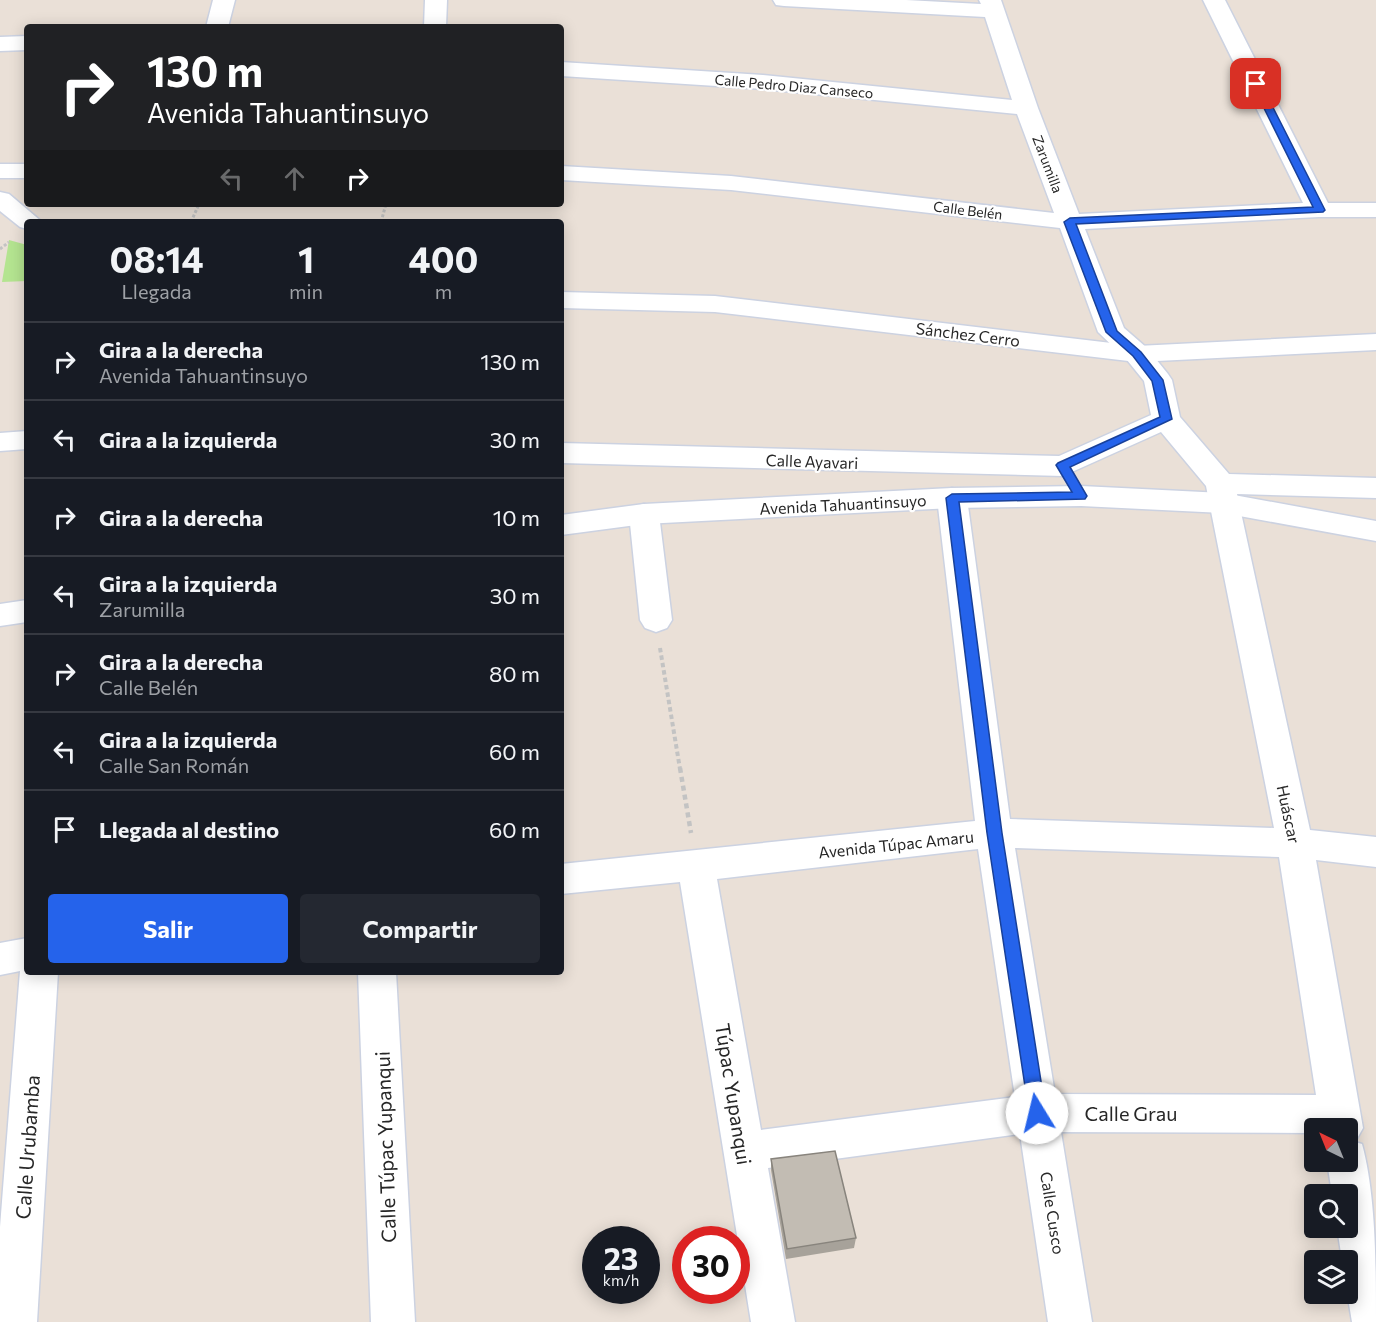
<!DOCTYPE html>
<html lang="es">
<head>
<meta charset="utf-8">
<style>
  :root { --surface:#171b24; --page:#242831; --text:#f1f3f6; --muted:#9ea1a6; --line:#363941; --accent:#2563eb }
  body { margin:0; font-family:Commissioner,sans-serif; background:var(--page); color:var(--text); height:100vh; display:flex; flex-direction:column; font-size:22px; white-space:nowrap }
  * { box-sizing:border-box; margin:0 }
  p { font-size:20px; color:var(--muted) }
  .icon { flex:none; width:33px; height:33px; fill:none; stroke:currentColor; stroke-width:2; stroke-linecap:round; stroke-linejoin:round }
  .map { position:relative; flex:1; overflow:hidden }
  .details { position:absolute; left:24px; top:219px; width:540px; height:756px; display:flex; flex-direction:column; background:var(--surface); border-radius:6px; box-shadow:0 3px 15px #0003 }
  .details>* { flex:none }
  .guide { position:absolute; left:24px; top:24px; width:540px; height:183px; border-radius:6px; box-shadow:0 3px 15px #0003; background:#202124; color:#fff; overflow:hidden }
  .needle { width:39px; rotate:317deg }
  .fabs { position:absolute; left:1304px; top:1118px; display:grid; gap:12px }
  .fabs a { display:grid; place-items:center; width:54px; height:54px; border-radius:6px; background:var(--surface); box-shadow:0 3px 15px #0003; font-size:30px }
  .speed { position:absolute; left:582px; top:1226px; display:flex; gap:12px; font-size:30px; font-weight:700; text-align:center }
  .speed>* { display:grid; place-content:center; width:78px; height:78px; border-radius:50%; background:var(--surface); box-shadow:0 3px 15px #0003; line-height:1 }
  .speed small { font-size:15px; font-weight:400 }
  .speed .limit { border:9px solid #d22; background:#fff; color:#111 }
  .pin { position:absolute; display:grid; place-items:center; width:51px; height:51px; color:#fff; margin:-26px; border-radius:12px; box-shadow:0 3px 9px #0006 }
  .me { position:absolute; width:66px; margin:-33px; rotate:351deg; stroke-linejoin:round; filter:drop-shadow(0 0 4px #0008) }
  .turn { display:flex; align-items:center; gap:21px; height:126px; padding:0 24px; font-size:27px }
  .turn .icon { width:78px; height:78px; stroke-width:2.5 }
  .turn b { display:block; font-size:42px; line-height:51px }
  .lanes { display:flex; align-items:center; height:57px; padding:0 24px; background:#0003; justify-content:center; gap:30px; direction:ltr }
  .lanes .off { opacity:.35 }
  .eta { display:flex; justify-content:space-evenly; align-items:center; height:102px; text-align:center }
  .eta b { font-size:36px; font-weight:700; line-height:42px }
  .primary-button { display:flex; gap:12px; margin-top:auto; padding:12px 24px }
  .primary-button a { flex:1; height:69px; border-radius:6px; background:var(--accent); color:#fff; font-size:24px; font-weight:700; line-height:69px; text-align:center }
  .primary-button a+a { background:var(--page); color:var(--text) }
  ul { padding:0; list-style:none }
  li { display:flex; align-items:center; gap:18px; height:78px; padding:0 24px; border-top:2px solid var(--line) }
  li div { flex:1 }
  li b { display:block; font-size:22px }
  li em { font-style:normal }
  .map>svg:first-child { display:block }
  .green { fill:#b4e490 }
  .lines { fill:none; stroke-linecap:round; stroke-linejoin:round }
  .street-casing { stroke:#ccd2e1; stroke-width:3 }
  .secondary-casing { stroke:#ccd2e1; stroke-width:3 }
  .path-far2 { stroke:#c3c3c3; stroke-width:3; stroke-dasharray:3 2; stroke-linecap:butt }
  .path-far1 { stroke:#c3c3c3; stroke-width:4; stroke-dasharray:4.5 3; stroke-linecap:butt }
  .path { stroke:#c3c3c3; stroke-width:4.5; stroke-dasharray:5 4; stroke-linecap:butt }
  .street { fill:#fff; fill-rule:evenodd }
  .secondary { fill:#fff; fill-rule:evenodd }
  .wall { fill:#a7a29a }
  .building { fill:#c2bcb3; stroke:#88847d; stroke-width:1.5 }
  .route { fill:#2563eb; stroke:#184099; stroke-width:1.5 }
  .labels { text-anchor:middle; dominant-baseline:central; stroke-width:4.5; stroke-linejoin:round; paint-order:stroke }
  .far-street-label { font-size:14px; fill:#272727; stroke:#fff }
  .street-label { font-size:16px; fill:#272727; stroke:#fff }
  .near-street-label { font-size:20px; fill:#272727; stroke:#fff }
</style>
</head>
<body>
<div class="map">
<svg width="1376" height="1322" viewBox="0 0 1376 1322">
  <rect width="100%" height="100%" fill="#eae0d7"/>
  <path class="green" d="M9 240 27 245V281L2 282Z"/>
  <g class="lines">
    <defs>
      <path id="street" d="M213 0H235L228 27H206Z
        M425 0H447L446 27H424Z
        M773 0H906L981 4 979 0H1001L1038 108 1079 214 1303 203 1203 0H1225L1328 203H1376V217H1319L1085 229 1124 328 1147 348 1168 374 1172 380 1180 417 1229 474 1376 478V498L1237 494 1310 830 1376 837V867L1316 860 1363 1128 1355 1142 1362 1144C1376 1195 1376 1267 1376 1322H1352L1347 1292V1260H1342L1337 1227H1347V1194H1332L1327 1161H1347V1128H1314V1133L1061 1132 1092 1322H1048L1020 1134 768 1168 795 1322H751L680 882 561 894V864L975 821 937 498 941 491 952 488 963 491 967 498 1010 819 1274 828 1206 486 1161 432 1063 476 561 463V443L1059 456 1151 415 1144 381 1127 360 1098 332 1060 228 731 190 561 180V166L731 176 1054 213 1017 114 763 89 561 76V62L763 75 1012 100 985 17 784 6 776 5ZM1015 848 1279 857 1316 1095 1055 1094ZM978 849 1015 1097 761 1130 717 879Z
        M27 36V50L0 51V37Z
        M0 164H27V178H0Z
        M27 431V449L0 451V433Z
        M644 504 655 507 659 514 672 620 667 628 656 632 645 628 640 620 629 514 633 507Z
        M27 938V972H58L37 1322H0V1227L20 971 0 975V943Z
        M358 972H396L415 1322H371Z"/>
      <path id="secondary" d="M0 192 9 194 42 222H27V229L20 227 0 211Z
        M561 292 715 296 1137 346 1376 334V350L1137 362 715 312 561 308Z
        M1081 486 1223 493 1376 521V541L1223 513 1081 506 952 508 644 524 561 535V515L644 504 952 488Z
        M27 600V622L0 626V604Z"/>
    </defs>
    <use href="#street" class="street-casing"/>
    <use href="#secondary" class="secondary-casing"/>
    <path class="path-far2" d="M191 222 199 204
      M381 222 386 204
      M0 249 9 242"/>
    <path class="path-far1" d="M660 648 680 769"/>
    <path class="path" d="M680 768 691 833"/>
    <use href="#street" class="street"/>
    <use href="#secondary" class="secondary"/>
  </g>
  <path class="wall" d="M771 1159 856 1238 854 1248 786 1259 771 1170Z"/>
  <path class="building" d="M835 1151 856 1238 787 1249 771 1159Z"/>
  <path class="route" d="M1256 81 1261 84 1325 210 1323 212 1076 224 1117 331 1141 352 1163 380 1172 419 1070 467 1087 496 1085 499 959 502 1002 833 1046 1113 1043 1118 1037 1120 1031 1118 1029 1113 987 833 946 498 952 494 1072 492 1056 465 1058 463 1160 417 1152 381 1133 356 1106 332 1064 222 1070 218 1313 207 1252 84Z"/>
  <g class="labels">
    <g class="far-street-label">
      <text transform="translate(794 86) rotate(5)">Calle Pedro Diaz Canseco</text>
      <text transform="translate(1048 164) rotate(69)">Zarumilla</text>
      <text transform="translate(968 210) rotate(7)">Calle Belén</text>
    </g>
    <g class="street-label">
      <text transform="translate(968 334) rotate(7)">Sánchez Cerro</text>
      <text transform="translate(812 461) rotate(2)">Calle Ayavari</text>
      <text transform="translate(843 504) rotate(-3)">Avenida Tahuantinsuyo</text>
      <text transform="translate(1289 814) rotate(78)">Huáscar</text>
      <text transform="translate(896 844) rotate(-6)">Avenida Túpac Amaru</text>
      <text transform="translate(1053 1213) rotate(81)">Calle Cusco</text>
    </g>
    <g class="near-street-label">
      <text transform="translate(734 1094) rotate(81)">Túpac Yupanqui</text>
      <text x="1131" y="1113">Calle Grau</text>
      <text transform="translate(27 1147) rotate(-86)">Calle Urubamba</text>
      <text transform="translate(385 1147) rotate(-92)">Calle Túpac Yupanqui</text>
    </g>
  </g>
</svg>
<div class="fabs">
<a><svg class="needle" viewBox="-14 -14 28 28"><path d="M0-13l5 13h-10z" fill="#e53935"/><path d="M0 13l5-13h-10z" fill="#9ea1a6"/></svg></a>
<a><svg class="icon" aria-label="search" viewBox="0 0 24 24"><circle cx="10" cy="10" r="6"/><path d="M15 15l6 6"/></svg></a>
<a><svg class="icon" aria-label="layers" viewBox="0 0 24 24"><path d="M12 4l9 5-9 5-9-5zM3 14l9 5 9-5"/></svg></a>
</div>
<div class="speed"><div>23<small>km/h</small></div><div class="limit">30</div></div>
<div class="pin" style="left:1256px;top:84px;background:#d93025"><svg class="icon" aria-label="arrive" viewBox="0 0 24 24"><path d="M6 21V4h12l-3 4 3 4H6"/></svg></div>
<svg class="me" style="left:1037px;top:1113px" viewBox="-20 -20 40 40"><circle r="19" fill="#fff"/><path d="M0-13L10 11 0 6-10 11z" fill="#2563eb"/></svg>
<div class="guide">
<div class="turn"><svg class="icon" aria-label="right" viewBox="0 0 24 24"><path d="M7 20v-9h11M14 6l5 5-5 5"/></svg><div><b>130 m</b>Avenida Tahuantinsuyo</div></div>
<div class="lanes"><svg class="icon off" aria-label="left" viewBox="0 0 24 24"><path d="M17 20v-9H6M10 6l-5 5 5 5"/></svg><svg class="icon off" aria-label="ahead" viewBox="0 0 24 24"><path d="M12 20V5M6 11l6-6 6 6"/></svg><svg class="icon" aria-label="right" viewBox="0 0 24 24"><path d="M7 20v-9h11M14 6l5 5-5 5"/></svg></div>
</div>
<section class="details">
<div class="eta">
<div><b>08:14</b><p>Llegada</p></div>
<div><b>1</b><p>min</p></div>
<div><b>400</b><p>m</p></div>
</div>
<ul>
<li><svg class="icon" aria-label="right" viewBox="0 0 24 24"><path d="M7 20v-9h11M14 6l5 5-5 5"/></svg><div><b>Gira a la derecha</b><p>Avenida Tahuantinsuyo</p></div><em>130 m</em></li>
<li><svg class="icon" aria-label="left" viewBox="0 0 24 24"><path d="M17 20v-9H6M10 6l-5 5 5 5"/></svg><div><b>Gira a la izquierda</b></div><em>30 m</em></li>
<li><svg class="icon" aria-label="right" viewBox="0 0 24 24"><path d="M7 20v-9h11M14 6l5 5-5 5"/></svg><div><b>Gira a la derecha</b></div><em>10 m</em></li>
<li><svg class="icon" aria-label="left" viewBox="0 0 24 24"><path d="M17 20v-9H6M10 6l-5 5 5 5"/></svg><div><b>Gira a la izquierda</b><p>Zarumilla</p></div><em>30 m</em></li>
<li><svg class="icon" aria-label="right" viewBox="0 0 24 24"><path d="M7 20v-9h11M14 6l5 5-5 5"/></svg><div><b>Gira a la derecha</b><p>Calle Belén</p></div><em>80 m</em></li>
<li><svg class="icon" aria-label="left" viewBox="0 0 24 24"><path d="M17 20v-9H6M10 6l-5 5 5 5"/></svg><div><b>Gira a la izquierda</b><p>Calle San Román</p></div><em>60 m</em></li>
<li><svg class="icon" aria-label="arrive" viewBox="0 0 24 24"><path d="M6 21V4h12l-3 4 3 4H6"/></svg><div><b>Llegada al destino</b></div><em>60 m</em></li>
</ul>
<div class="primary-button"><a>Salir</a><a>Compartir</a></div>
</section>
</div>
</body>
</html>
